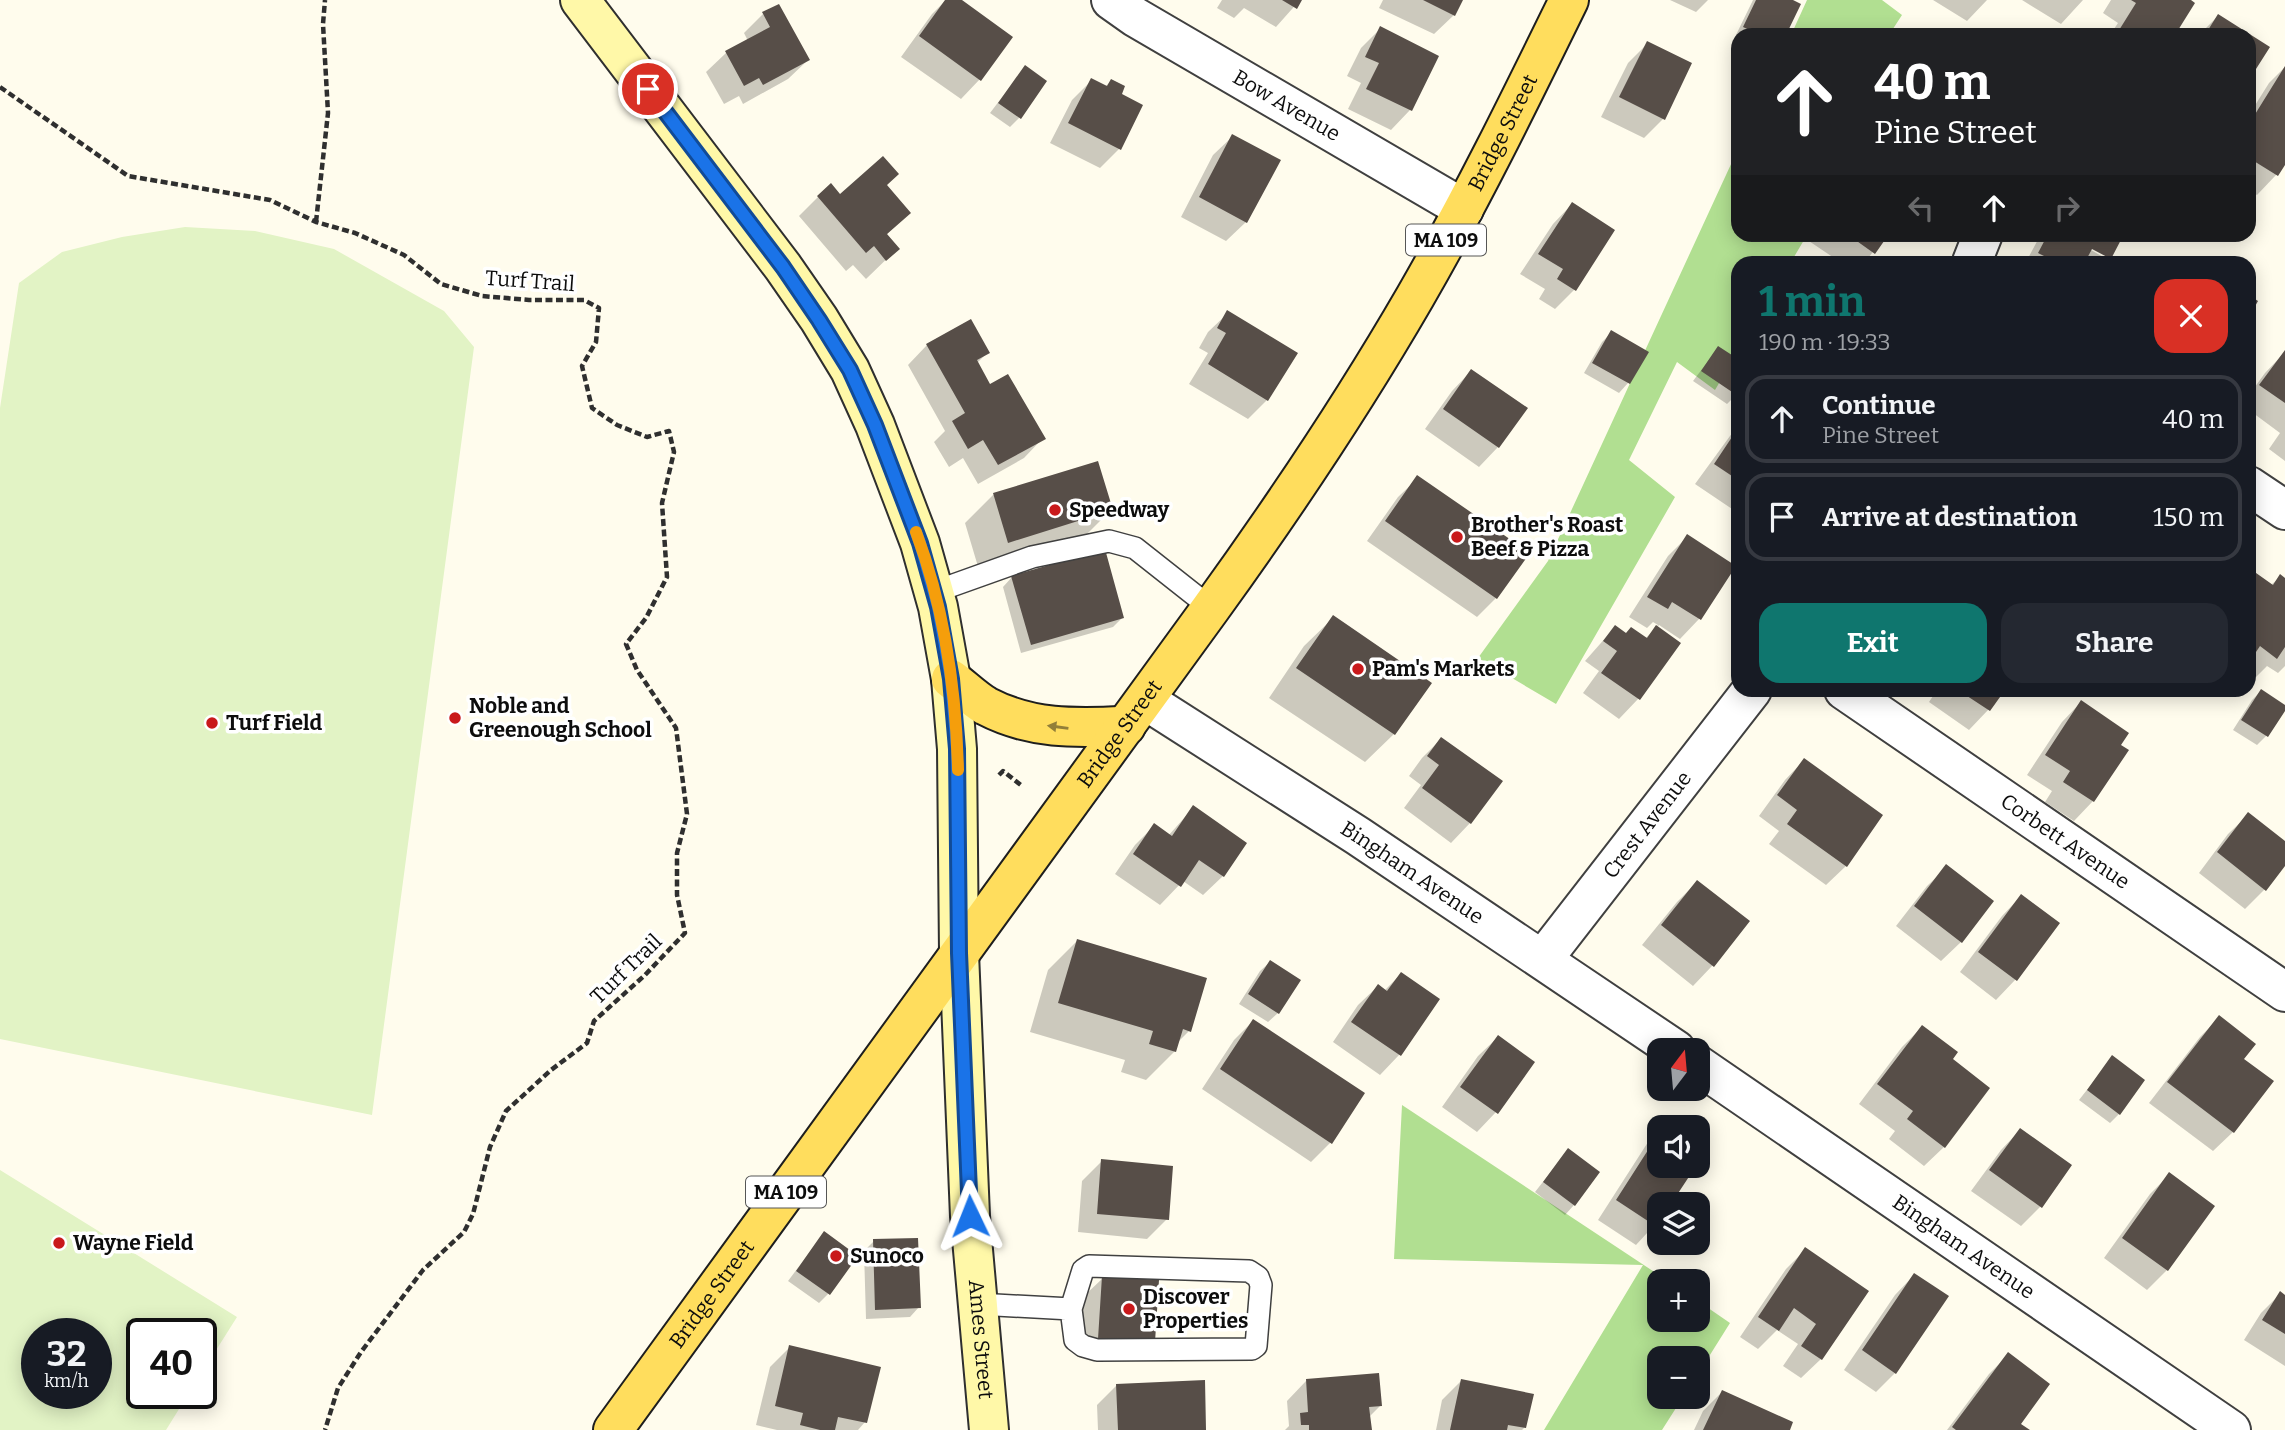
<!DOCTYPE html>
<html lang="en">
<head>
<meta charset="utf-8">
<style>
  :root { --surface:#171b24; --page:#242831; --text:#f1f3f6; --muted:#9ea1a6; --line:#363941; --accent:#0f766e }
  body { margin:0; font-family:Bitter,serif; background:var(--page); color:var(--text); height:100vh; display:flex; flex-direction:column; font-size:26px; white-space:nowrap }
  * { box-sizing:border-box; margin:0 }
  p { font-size:23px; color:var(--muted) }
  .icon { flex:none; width:38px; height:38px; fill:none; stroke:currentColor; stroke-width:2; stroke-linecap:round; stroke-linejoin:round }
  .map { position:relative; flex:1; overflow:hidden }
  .drawer { position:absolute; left:1731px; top:256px; width:525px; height:441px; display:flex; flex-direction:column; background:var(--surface); border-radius:21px; box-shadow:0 4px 18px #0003 }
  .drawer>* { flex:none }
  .banner { position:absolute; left:1731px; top:28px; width:525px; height:214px; border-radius:21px; box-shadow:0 4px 18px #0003; background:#202124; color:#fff; overflow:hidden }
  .needle { width:46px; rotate:16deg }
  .controls { position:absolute; left:1647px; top:1038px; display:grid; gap:14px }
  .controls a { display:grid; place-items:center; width:63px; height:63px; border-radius:14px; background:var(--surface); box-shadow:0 4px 18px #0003; font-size:35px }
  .speed { position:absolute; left:21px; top:1318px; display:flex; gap:14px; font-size:35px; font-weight:700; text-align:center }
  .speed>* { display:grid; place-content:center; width:91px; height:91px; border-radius:50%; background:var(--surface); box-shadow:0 4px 18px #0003; line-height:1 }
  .speed small { font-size:18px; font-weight:400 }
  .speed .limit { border:4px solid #111; border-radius:10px; background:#fff; color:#111 }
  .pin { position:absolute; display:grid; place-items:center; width:60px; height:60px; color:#fff; margin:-30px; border:4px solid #fff; border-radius:50%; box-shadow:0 2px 7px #0007 }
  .me { position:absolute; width:77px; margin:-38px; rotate:358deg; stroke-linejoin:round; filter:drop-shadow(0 0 5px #0008) }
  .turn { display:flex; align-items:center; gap:24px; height:147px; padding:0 28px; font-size:32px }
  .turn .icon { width:91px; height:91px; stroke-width:2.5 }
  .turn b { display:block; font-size:49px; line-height:60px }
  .lanes { display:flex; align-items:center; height:66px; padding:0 28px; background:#0003; justify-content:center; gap:35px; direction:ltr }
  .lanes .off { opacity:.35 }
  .round { display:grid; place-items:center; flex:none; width:74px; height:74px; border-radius:21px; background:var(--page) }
  .overview { display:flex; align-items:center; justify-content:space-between; height:119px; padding:0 28px }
  h1 { font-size:42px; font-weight:700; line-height:52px; color:var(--accent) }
  .button { display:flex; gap:14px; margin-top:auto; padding:14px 28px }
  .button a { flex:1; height:80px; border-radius:21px; background:var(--accent); color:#fff; font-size:28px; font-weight:700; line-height:80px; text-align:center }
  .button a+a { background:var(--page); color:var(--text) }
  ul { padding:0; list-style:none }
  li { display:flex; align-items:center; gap:21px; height:88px; margin:0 14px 10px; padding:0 14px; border:4px solid var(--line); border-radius:21px }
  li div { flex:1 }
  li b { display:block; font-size:26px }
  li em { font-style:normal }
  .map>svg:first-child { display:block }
  .forest { fill:#b1df91 }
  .pitch { fill:#e2f3c5; fill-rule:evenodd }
  .shadow { fill:#0003; fill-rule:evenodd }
  .building { fill:#574e48 }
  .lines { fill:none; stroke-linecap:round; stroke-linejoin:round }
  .lane-casing { stroke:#404040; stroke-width:24 }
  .street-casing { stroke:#404040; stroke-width:42 }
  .secondary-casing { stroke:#2f2f2f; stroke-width:42 }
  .primary-casing { stroke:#1e1e1e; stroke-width:42 }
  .path { stroke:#2f2f2f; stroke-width:4.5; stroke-dasharray:7 3.5; stroke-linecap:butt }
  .lane { stroke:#fff; stroke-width:21 }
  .street { stroke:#fff; stroke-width:38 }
  .secondary { stroke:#fff8a8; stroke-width:38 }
  .primary { stroke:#ffdd5d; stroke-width:38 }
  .oneway { fill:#927f39 }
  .route-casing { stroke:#114b97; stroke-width:18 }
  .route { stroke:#1a73e8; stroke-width:12 }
  .slow { stroke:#f59e0b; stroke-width:12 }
  .poi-dot { fill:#c9191b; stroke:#fff; stroke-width:2.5 }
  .labels { text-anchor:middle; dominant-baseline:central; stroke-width:7; stroke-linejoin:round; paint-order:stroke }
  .shield { fill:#fff; stroke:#565656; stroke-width:2 }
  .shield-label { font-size:19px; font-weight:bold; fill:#0d0d0d }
  .street-label { font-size:21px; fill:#0d0d0d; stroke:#fff }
  .poi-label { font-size:21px; font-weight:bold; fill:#0d0d0d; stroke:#fff; text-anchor:start }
</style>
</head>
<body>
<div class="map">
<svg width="2285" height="1430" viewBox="0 0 2285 1430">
  <rect width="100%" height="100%" fill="#fffced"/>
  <path class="forest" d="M1807 0H1882L1902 15 1889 35H1791Z
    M1738 149V234L1807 235 1791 262H1738V351L1715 390 1677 362 1629 460 1675 497 1556 704 1478 658 1548 561Z
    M1402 1105 1668 1281H1659V1320H1698V1301L1730 1323 1698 1374V1358H1659V1396L1683 1397 1662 1430H1544L1643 1265 1394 1259Z"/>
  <path class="pitch" d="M185 227 255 231 334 249 444 311 474 347 372 1115 0 1039V408L19 283 62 252 122 237Z
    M0 1170 237 1317 201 1374V1334H142V1393H189L166 1430H0ZM37 1334H96V1393H37Z"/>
  <path class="shadow" d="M946 0H959L980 79 961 99 901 57 932 14Z
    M1222 0H1300L1276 27 1244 8 1234 18 1217 8Z
    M1383 0H1461L1454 15 1434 34 1379 8Z
    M1670 0H1708L1696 12Z
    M1753 0H1789L1784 35 1735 37Z
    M1933 0H1987L1967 21Z
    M2022 0H2083L2061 24Z
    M2111 0H2188L2173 35H2110L2118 23 2103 13Z
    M763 14 808 60 788 79 743 104 739 96 724 104 706 72 726 53 748 41 744 33Z
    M2218 16 2247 35H2199Z
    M1380 29 1437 56 1410 110 1391 130 1348 109 1361 83 1347 76 1361 48Z
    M1647 44 1664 118 1644 138 1601 117 1628 63Z
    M1025 67 1019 118 1010 127 990 113Z
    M2285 67V161L2276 175 2257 195 2249 190V115L2269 83Z
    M1092 80 1105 87 1111 81 1119 94V149L1100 168 1050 143 1072 100Z
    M1233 136 1246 222 1226 241 1181 217 1213 155Z
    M885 185 909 213 885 236 897 249 866 279 853 265 846 271 799 216 818 197 840 196Z
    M1572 204 1574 290 1555 309 1539 299 1545 289 1520 274 1553 224Z
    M1887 234 1865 262H1840L1800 235Z
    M2041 234H2122L2104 262H2026ZM2085 243 2105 254V258L2084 246Z
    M1228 313 1267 400 1248 419 1189 384 1208 353 1199 348 1208 332Z
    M1612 332 1646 353 1628 383 1619 393 1584 373 1602 342Z
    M927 345 988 352 977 363 990 386 1043 438 1024 458 978 484 963 458 949 467 934 442 945 431 908 365Z
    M1718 348 1736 395 1727 404 1693 381Z
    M2284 353 2285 354V461L2269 449 2280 433 2249 410V395L2265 373Z
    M1471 371 1498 447 1479 467 1425 429 1452 391Z
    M1738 425V513L1695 484Z
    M1097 463 1111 510 1082 539 979 570 965 523 993 495Z
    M1418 478 1496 598 1477 617 1367 541 1398 497Z
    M1687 537 1733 566 1699 619 1680 639 1659 625 1657 628 1678 644 1638 699 1619 719 1583 693 1599 671 1585 661 1615 627 1625 635 1645 639 1658 625 1653 622 1647 628 1629 617 1668 556Z
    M2249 570 2271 585 2280 577 2285 580V666L2278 673 2267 666 2256 677 2249 672Z
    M1012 577 1122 618 1113 627 1021 653 1003 587Z
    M1333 618 1394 734 1365 762 1269 698 1304 646Z
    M1937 690H2003L1988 710 1969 730 1929 702Z
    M2261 691 2285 708 2266 736 2257 745 2233 730 2252 700Z
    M2081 702 2119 745 2093 801 2074 821 2045 802 2052 791 2027 775 2062 722Z
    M1441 739 1470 823 1451 843 1404 808 1421 785 1409 776 1422 758Z
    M1804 760 1846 866 1826 885 1769 844 1779 831 1759 816 1785 780Z
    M1193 808 1223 876 1203 895 1183 881 1160 905 1115 874 1135 845 1154 826 1168 836Z
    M2248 815 2285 844V863L2265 889 2245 909 2199 873 2228 834Z
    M1947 867 1992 901 1961 942 1941 961 1896 926 1927 886Z
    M1697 882 1747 922 1712 966 1693 986 1642 945 1677 902Z
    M2021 896 2058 923 2015 980 1996 1000 1960 972 2002 916Z
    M1077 941 1189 1031 1177 1043 1175 1051 1146 1080 1121 1072 1125 1060 1030 1032 1048 970Z
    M1270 962 1278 1013 1268 1022 1239 1004 1260 971Z
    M1401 974 1438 999 1399 1055 1380 1075 1333 1042 1358 1005 1378 986 1384 991Z
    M2219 1018 2242 1060 2271 1082 2233 1132 2213 1151 2149 1103 2200 1037Z
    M1253 1021 1363 1093 1330 1143 1311 1162 1202 1089 1234 1040Z
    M1922 1027 1950 1060 1944 1147 1924 1166 1889 1139 1895 1131 1859 1104 1902 1047Z
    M1498 1037 1496 1112 1477 1132 1442 1107 1478 1056Z
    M2112 1058 2119 1114 2110 1123 2079 1100Z
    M1659 1130V1166H1694L1669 1204H1659V1220L1636 1245 1598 1220 1650 1139Z
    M2020 1130 2069 1166 2040 1207 2021 1226 1971 1191 2001 1150Z
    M1568 1150 1574 1205 1565 1215 1535 1192Z
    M1102 1161 1167 1219 1147 1239 1078 1232 1082 1181Z
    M2169 1175 2213 1206 2167 1270 2147 1290 2104 1258 2150 1194Z
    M824 1233 828 1294 819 1303 788 1281Z
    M874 1241 919 1307 910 1317 866 1319 864 1251Z
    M1805 1250 1866 1291 1821 1359 1801 1378 1783 1366 1798 1344 1777 1330 1758 1349 1740 1337 1786 1269Z
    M1914 1275 1895 1373 1876 1392 1844 1370 1895 1295Z
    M1103 1278 1154 1341 1134 1361 1079 1357 1083 1297Z
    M2280 1294 2285 1297V1366L2244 1340 2261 1313Z
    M790 1347 865 1422 858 1430H777L756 1425 770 1367Z
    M2008 1355 2018 1424 2027 1430H1947L1989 1374Z
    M1306 1381 1380 1406 1369 1417 1370 1430H1285L1289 1426 1287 1401Z
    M1461 1381 1525 1427 1522 1430H1436L1442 1400Z
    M1117 1385 1205 1430H1098L1097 1405Z
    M1722 1392 1788 1430H1694L1703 1411Z"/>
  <path class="building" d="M945 0H962L1013 37 981 81 919 36Z
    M1282 0H1302L1297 9Z
    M1423 0H1463L1455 16Z
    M1756 0H1793L1801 4 1786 35H1760L1743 27Z
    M2131 0H2191L2195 3 2175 35H2116L2136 3Z
    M779 4 810 60 763 85 759 78 744 86 725 51 770 27 762 12Z
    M2218 14 2270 47 2249 80V35H2205Z
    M1380 26 1439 56 1412 111 1366 89 1379 63 1365 57Z
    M1647 41 1692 63 1665 120 1619 97Z
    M1025 65 1047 81 1021 119 998 103Z
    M2285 66V165L2278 176 2249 158V124Z
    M1091 78 1107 86 1111 79 1125 86 1122 94 1143 105 1121 150 1068 123Z
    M1232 134 1281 160 1247 223 1199 197Z
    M883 156 899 174 887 185 911 213 887 234 900 249 886 261 874 246 866 253 817 196 831 183 840 194Z
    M1572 202 1615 230 1576 291 1557 279 1563 269 1538 254Z
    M1847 234H1889L1875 254Z
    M2048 234H2124L2111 259 2092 249 2085 262H2056L2038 253Z
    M2249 295 2258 301 2249 317Z
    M1227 310 1298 353 1268 401 1208 364 1226 333 1217 328Z
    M971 319 990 353 977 360 990 384 1008 374 1046 439 998 465 983 440 968 449 952 421 965 413 926 344Z
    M1611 330 1649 352 1630 384 1592 363Z
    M1718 346 1738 359V396L1701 371Z
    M2285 350V403L2259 385Z
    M1471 369 1528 408 1499 448 1443 409Z
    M1738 428V480L1714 464Z
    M1098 461 1113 510 1008 543 993 493Z
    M1417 475 1530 553 1497 599 1385 521Z
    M1687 534 1736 566 1701 620 1672 602 1668 609 1647 597Z
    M1105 549 1124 618 1031 645 1011 576Z
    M2249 568 2273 585 2280 574 2285 578V647L2277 659 2260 646 2256 652 2249 647Z
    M1333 615 1432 683 1395 735 1296 668Z
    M1615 625 1626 633 1631 627 1647 638 1656 625 1681 643 1640 700 1601 673 1617 651 1603 641Z
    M2261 689 2285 705V711L2268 737 2241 720Z
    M1958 690H2005L1990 711Z
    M2081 700 2129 733 2121 745 2129 750 2094 802 2063 782 2070 771 2045 755Z
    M1441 737 1503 781 1471 824 1422 788 1439 765 1427 756Z
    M1804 758 1883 815 1847 867 1787 824 1797 810 1777 795Z
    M1193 805 1247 843 1224 877 1199 860 1181 887 1133 854 1154 823 1172 836Z
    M2248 812 2285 841V866L2266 891 2217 852Z
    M1946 864 1994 901 1962 943 1914 906Z
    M1697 880 1750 921 1714 967 1661 925Z
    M2021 894 2060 923 2017 981 1978 952Z
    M1077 939 1207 978 1191 1032 1183 1029 1176 1052 1149 1044 1153 1031 1058 1003Z
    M1270 960 1301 980 1279 1014 1248 994Z
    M1401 972 1440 999 1401 1056 1351 1022 1378 984 1387 991Z
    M2219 1015 2256 1044 2244 1059 2274 1081 2234 1133 2167 1082Z
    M1253 1019 1365 1093 1332 1144 1220 1069Z
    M1922 1025 1958 1052 1953 1059 1990 1088 1945 1148 1907 1119 1913 1111 1877 1084Z
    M1498 1035 1535 1062 1498 1114 1460 1087Z
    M2112 1055 2145 1080 2120 1115 2087 1090Z
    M1669 1117 1685 1127H1663Z
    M2020 1128 2072 1165 2042 1208 1989 1170Z
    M1659 1133V1166H1696L1671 1204H1659V1223L1657 1227 1616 1200Z
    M1568 1148 1600 1172 1575 1206 1543 1182Z
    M1101 1159 1173 1166 1169 1220 1097 1214Z
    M2169 1172 2215 1206 2168 1271 2122 1238Z
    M824 1231 858 1256 830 1295 796 1271Z
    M918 1238 921 1308 875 1310 873 1239Z
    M1805 1247 1869 1291 1822 1360 1801 1346 1816 1324 1794 1308 1779 1331 1758 1317Z
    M1914 1273 1949 1296 1896 1374 1862 1350Z
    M1102 1276 1159 1280 1155 1342 1098 1339Z
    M2280 1291 2285 1295V1334L2262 1320Z
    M789 1345 881 1367 867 1423 838 1417 835 1430H820L800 1425 803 1413 775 1406Z
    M2008 1352 2050 1384 2021 1424 2030 1430H1956L1952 1427Z
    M1379 1373 1382 1406 1369 1407 1372 1430H1309V1425H1301L1300 1413 1308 1412 1306 1379Z
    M1461 1379 1534 1394 1526 1428 1508 1425 1507 1430H1450Z
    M1205 1380 1206 1430H1118L1116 1384Z
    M1722 1390 1793 1422 1790 1430H1703Z"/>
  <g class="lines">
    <defs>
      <path id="lane" d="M934 592 1032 557 1109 541 1135 548 1211 608
        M1089 1266 1249 1271 1258 1277 1261 1285 1256 1346 1252 1349 1097 1350 1083 1346 1075 1340 1071 1309 1083 1270Z
        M978 1304 1071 1309"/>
      <g id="street">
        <path id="s1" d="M1111 0 1135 17 1464 209"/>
        <path d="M1972 262 1983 234"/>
        <path d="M2249 486 2285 510"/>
        <path id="s2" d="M1844 690 2285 992"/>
        <path id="s3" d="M1145 700 1358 836 1676 1050"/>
        <path id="s4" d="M1543 959 1752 690"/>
        <path id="s5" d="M1698 1065 2231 1430"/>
      </g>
      <g id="secondary">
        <path id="s6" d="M580 0 783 267 819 319 850 370 875 425 920 543 938 607 951 679 957 749 959 953 970 1216 989 1430"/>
      </g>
      <g id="primary">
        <path d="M951 679C962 687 974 699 986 706 1032 730 1075 728 1126 726"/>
        <path id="s7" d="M613 1430 1211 608C1284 507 1353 404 1415 297 1471 200 1520 100 1569 0"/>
      </g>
    </defs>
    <use href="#lane" class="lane-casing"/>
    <use href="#street" class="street-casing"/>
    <use href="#secondary" class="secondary-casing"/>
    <use href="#primary" class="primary-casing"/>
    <path class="path" d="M0 87 128 176 270 200 316 222 355 233 404 255 441 284 482 296 529 300H584L599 308 596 342 582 366 592 408 617 425 647 437 669 431 674 452 662 503 667 577 646 618 626 644 637 670 676 728 687 814 677 853V895L685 933 645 975 594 1021 587 1043 551 1070 506 1111 490 1147 473 1214 464 1232 423 1270 361 1352 338 1388 325 1430
      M316 222 328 113 323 24 325 0
      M999 775 1003 771 1022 786"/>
    <use href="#lane" class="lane"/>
    <use href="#street" class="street"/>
    <use href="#secondary" class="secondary"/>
    <use href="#primary" class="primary"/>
  </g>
  <defs><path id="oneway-solid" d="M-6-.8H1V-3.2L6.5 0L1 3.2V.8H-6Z" transform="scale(1.75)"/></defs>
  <use class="oneway" href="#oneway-solid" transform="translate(1058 727) rotate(-172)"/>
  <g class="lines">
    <defs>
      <path id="route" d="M648 89 783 267 819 320 850 370 875 425 920 543 938 607 951 679 957 749 959 953 970 1216"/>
    </defs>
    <use href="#route" class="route-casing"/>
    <use href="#route" class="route"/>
    <path class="slow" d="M916 532C944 607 956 690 958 770"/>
  </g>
  <g class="poi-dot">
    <circle cx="1055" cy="510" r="7"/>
    <circle cx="1457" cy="537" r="7"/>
    <circle cx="1358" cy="669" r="7"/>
    <circle cx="455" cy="718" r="7"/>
    <circle cx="212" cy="723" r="7"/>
    <circle cx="59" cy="1243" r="7"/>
    <circle cx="836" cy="1256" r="7"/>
    <circle cx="1129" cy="1309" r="7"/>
  </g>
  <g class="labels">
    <g class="shield">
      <rect x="1406" y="224.5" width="80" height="31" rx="5"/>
      <rect x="746" y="1176.5" width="80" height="31" rx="5"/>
    </g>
    <g class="shield-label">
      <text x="1446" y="240">MA 109</text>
      <text x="786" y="1192">MA 109</text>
    </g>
    <g class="street-label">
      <text stroke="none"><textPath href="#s1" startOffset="205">Bow Avenue</textPath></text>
      <text stroke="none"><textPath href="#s7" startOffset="1575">Bridge Street</textPath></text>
      <text transform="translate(530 281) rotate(4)">Turf Trail</text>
      <text stroke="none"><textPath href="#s7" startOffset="861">Bridge Street</textPath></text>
      <text stroke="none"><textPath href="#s4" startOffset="170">Crest Avenue</textPath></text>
      <text stroke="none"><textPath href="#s2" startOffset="268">Corbett Avenue</textPath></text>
      <text stroke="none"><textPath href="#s3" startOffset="318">Bingham Avenue</textPath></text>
      <text transform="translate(626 969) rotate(-44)">Turf Trail</text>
      <text stroke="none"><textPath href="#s5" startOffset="322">Bingham Avenue</textPath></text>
      <text stroke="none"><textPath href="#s7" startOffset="168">Bridge Street</textPath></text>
      <text stroke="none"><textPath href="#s6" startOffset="1446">Ames Street</textPath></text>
    </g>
    <g class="poi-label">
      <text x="1069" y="510">Speedway</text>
      <text x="1471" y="525">Brother's Roast<tspan x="1471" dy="24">Beef &amp; Pizza</tspan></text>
      <text x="1372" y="669">Pam's Markets</text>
      <text x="469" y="706">Noble and<tspan x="469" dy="24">Greenough School</tspan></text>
      <text x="226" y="723">Turf Field</text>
      <text x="73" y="1243">Wayne Field</text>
      <text x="850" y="1256">Sunoco</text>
      <text x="1143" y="1297">Discover<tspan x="1143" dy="24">Properties</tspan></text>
    </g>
  </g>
</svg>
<div class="controls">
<a><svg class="needle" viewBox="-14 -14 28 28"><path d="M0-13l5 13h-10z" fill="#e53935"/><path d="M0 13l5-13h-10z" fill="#9ea1a6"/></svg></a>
<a><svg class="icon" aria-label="sound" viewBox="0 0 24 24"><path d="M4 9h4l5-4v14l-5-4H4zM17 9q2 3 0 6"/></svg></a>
<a><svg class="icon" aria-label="layers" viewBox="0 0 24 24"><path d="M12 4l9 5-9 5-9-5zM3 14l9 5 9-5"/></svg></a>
<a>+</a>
<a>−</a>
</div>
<div class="speed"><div>32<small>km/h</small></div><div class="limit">40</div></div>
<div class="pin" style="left:648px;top:89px;background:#d93025"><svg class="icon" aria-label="arrive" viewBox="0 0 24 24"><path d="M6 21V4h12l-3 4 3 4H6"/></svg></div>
<svg class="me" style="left:970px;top:1216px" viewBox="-20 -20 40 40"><path d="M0-17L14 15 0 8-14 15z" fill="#1a73e8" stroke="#fff" stroke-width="4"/></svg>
<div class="banner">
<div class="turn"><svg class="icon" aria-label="ahead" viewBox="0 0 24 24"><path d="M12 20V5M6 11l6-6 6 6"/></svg><div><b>40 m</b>Pine Street</div></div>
<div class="lanes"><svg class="icon off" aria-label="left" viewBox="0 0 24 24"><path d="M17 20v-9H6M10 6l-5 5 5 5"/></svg><svg class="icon" aria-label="ahead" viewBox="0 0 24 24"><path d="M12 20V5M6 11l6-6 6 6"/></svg><svg class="icon off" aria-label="right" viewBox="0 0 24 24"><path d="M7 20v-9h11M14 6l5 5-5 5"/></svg></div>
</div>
<section class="drawer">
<div class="overview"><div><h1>1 min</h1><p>190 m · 19:33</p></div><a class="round" style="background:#d93025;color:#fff"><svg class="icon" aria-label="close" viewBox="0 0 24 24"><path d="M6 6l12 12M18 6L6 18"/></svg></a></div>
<ul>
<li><svg class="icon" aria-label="ahead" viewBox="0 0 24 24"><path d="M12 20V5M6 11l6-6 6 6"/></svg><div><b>Continue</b><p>Pine Street</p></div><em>40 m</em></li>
<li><svg class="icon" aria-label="arrive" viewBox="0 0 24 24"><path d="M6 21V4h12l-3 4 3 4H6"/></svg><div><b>Arrive at destination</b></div><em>150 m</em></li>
</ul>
<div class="button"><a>Exit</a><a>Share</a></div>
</section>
</div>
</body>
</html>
